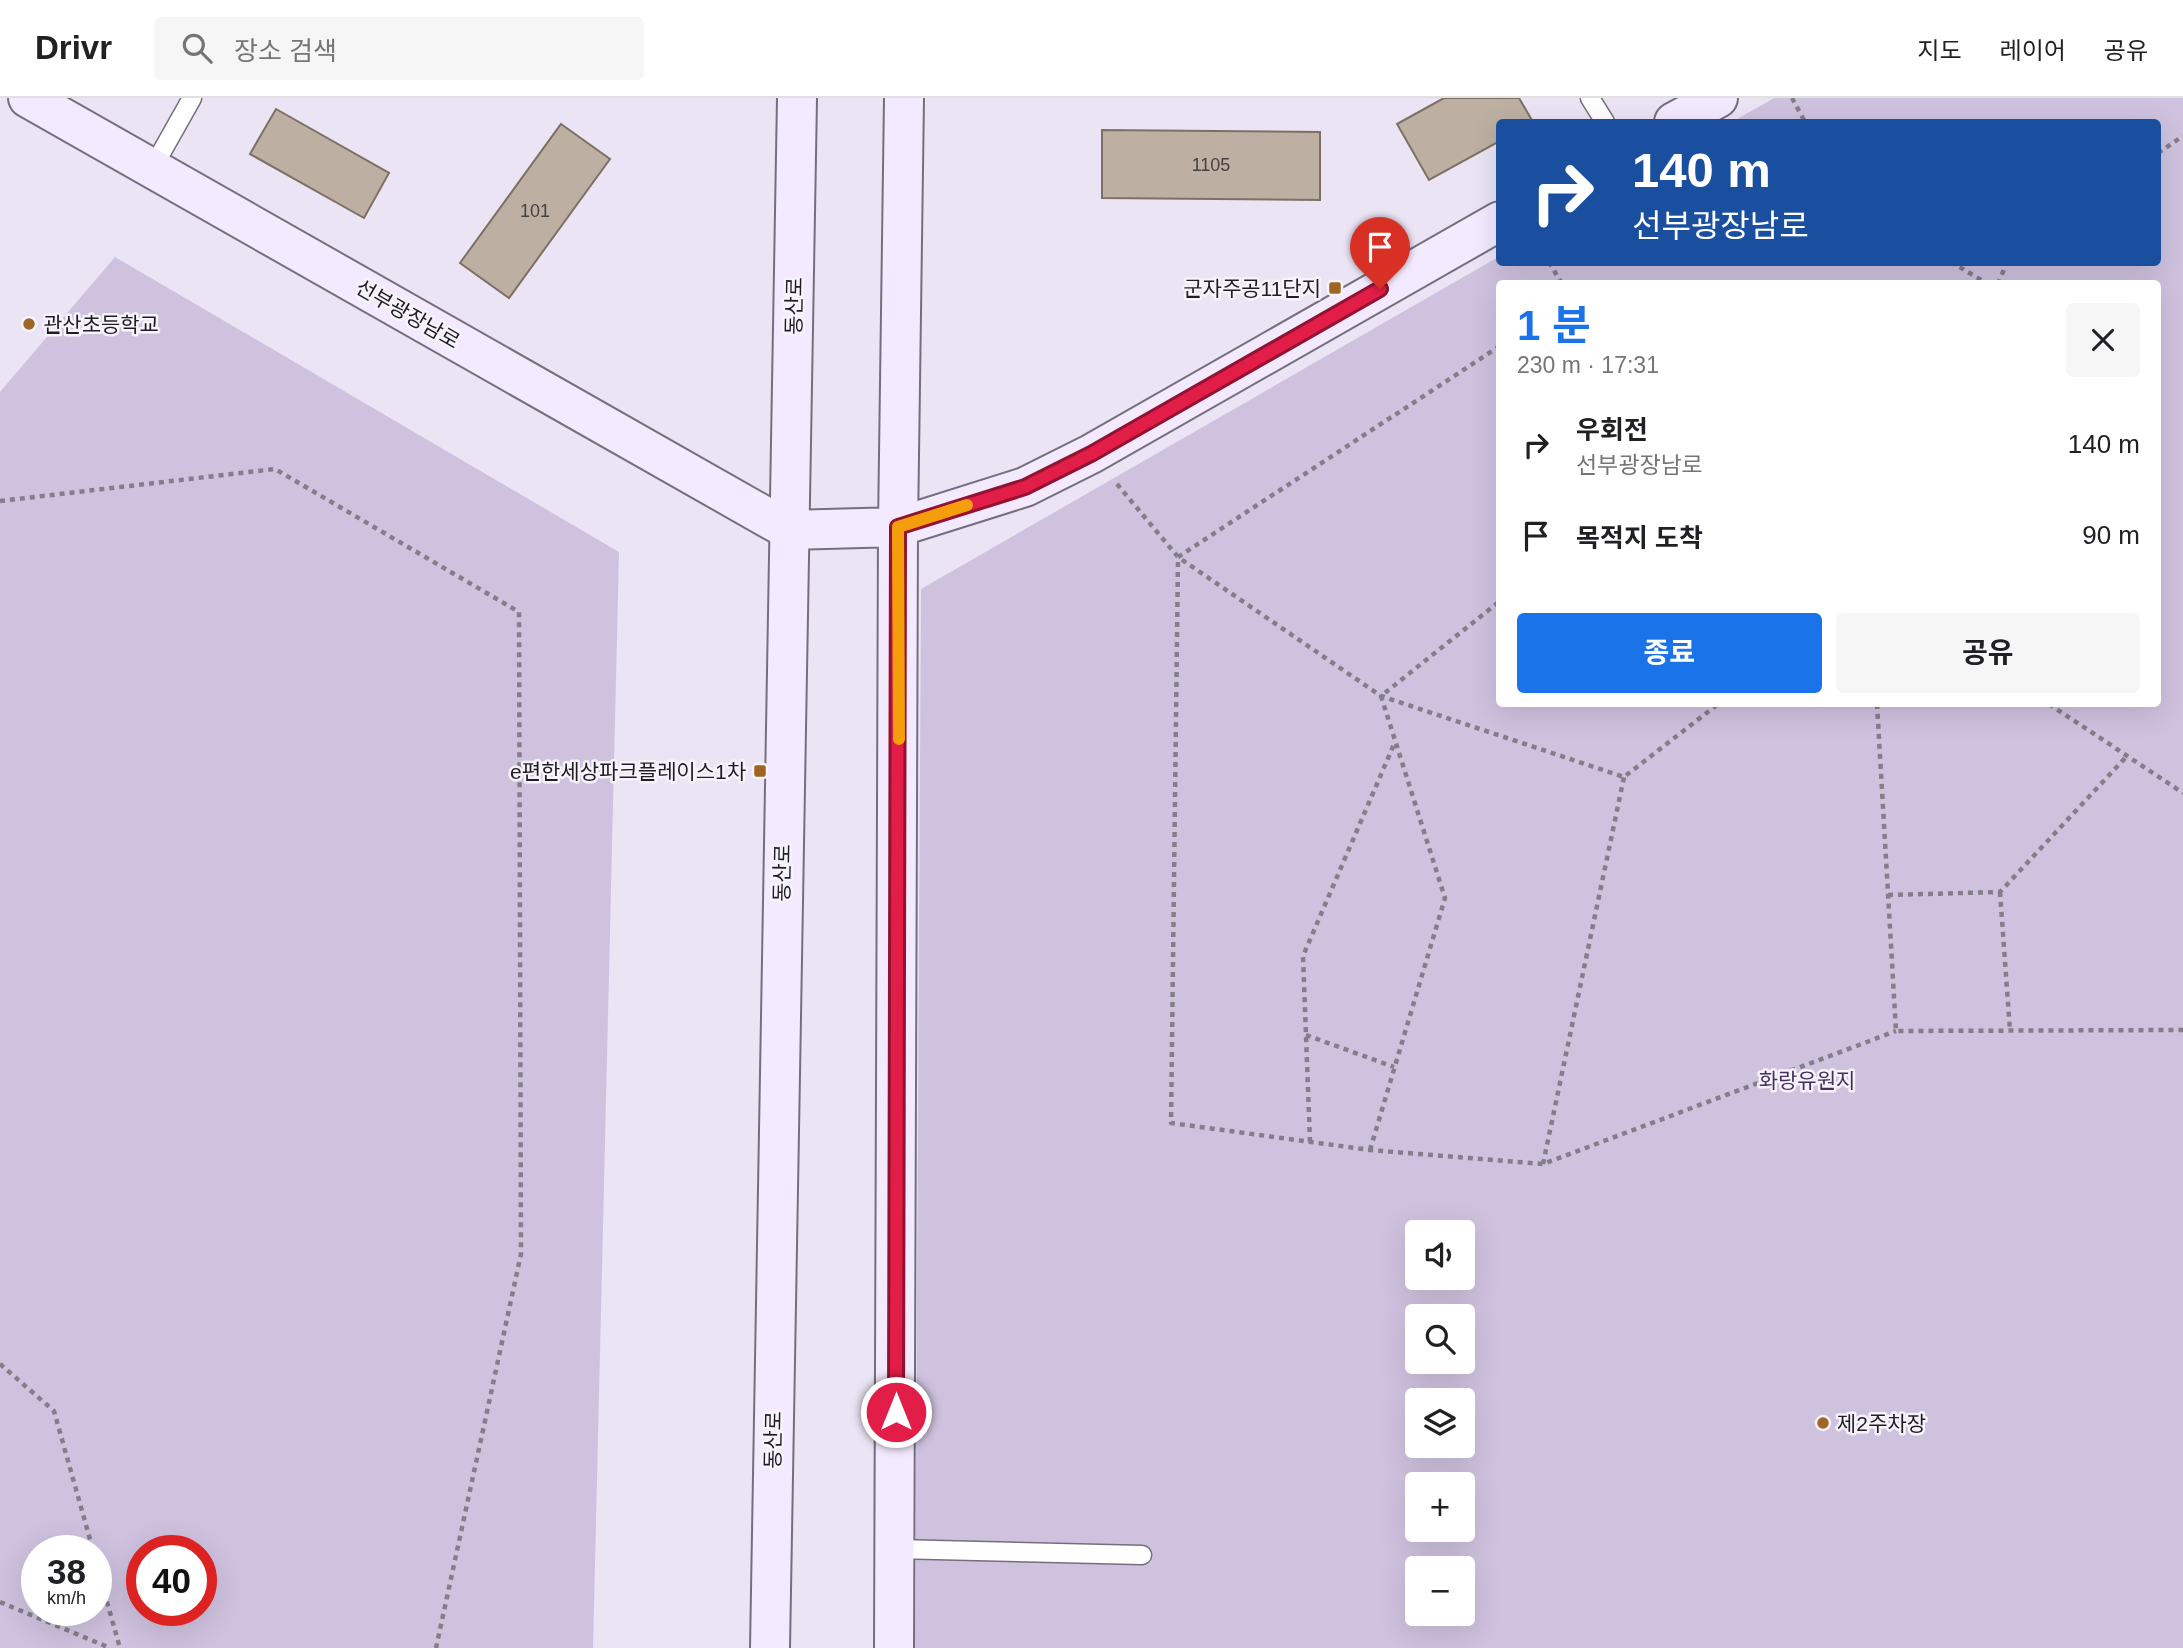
<!DOCTYPE html>
<html lang="ko">
<head>
<meta charset="utf-8">
<style>
  :root { --surface:#fff; --page:#f6f6f6; --text:#202124; --muted:#757577; --line:#e0e0e0; --accent:#1a73e8 }
  body { margin:0; font-family:Arial,"Noto Sans KR",sans-serif; background:var(--page); color:var(--text); height:100vh; display:flex; flex-direction:column; font-size:26px; white-space:nowrap }
  * { box-sizing:border-box; margin:0 }
  p { font-size:23px; color:var(--muted) }
  .icon { flex:none; width:38px; height:38px; fill:none; stroke:currentColor; stroke-width:2; stroke-linecap:round; stroke-linejoin:round }
  .map { position:relative; flex:1; overflow:hidden }
  .panel { position:absolute; left:1496px; top:182px; width:665px; height:427px; display:flex; flex-direction:column; background:var(--surface); border-radius:7px; box-shadow:0 7px 28px #0002 }
  .panel>* { flex:none }
  .hud { position:absolute; left:1496px; top:21px; width:665px; height:147px; border-radius:7px; box-shadow:0 7px 28px #0002; background:#1a4fa0; color:#fff; overflow:hidden }
  .controls { position:absolute; left:1405px; top:1122px; display:grid; gap:14px }
  .controls a { display:grid; place-items:center; width:70px; height:70px; border-radius:7px; background:var(--surface); box-shadow:0 7px 28px #0002; font-size:35px }
  .speed { position:absolute; left:21px; top:1437px; display:flex; gap:14px; font-size:35px; font-weight:700; text-align:center }
  .speed>* { display:grid; place-content:center; width:91px; height:91px; border-radius:50%; background:var(--surface); box-shadow:0 7px 28px #0002; line-height:1 }
  .speed small { font-size:18px; font-weight:400 }
  .speed .limit { border:10px solid #d22; background:#fff; color:#111 }
  .pin { position:absolute; display:grid; place-items:center; width:60px; height:60px; color:#fff; margin:-72px -30px; border-radius:50% 50% 50% 0; rotate:-45deg; box-shadow:0 0 7px #0007 }
  .pin .icon { rotate:45deg }
  .me { position:absolute; width:77px; margin:-38px; rotate:0deg; stroke-linejoin:round; filter:drop-shadow(0 0 5px #0008) }
  .turn { display:flex; align-items:center; gap:24px; height:147px; padding:0 21px; font-size:32px }
  .turn .icon { width:91px; height:91px; stroke-width:2.5 }
  .turn b { display:block; font-size:49px; line-height:60px }
  .round { display:grid; place-items:center; flex:none; width:74px; height:74px; border-radius:7px; background:var(--page) }
  .summary { display:flex; align-items:center; justify-content:space-between; height:119px; padding:0 21px }
  h1 { font-size:42px; font-weight:700; line-height:52px; color:var(--accent) }
  .cta { display:flex; gap:14px; margin-top:auto; padding:14px 21px }
  .cta a { flex:1; height:80px; border-radius:7px; background:var(--accent); color:#fff; font-size:28px; font-weight:700; line-height:80px; text-align:center }
  .cta a+a { background:var(--page); color:var(--text) }
  ul { padding:0; list-style:none }
  li { display:flex; align-items:center; gap:21px; height:91px; padding:0 21px }
  li div { flex:1 }
  li b { display:block; font-size:26px }
  li em { font-style:normal }
  header { display:flex; align-items:center; gap:42px; box-sizing:border-box; height:98px; padding:0 35px; background:var(--surface); border-bottom:2px solid var(--line) }
  header strong { font-size:33px }
  nav { display:flex; gap:38px; margin-inline-start:auto; font-size:24px }
  .search { width:490px; height:63px; background:var(--page); display:flex; align-items:center; gap:18px; box-sizing:border-box; padding:0 24px; border-radius:7px; color:var(--muted); font-size:26px }
  .map>svg:first-child { display:block }
  .green { fill:#cfc2df; fill-rule:evenodd }
  .building { fill:#bdb0a3; stroke:#7c7064; stroke-width:2 }
  .lines { fill:none; stroke-linecap:round; stroke-linejoin:round }
  .lane-casing { stroke:#756f7d; stroke-width:21 }
  .secondary-casing { stroke:#756f7d; stroke-width:42 }
  .path { stroke:#837e89; stroke-width:4.5; stroke-dasharray:5 5; stroke-linecap:butt }
  .lane { stroke:#fff; stroke-width:18 }
  .secondary { stroke:#f4eaff; stroke-width:38 }
  .route-casing { stroke:#92132f; stroke-width:18 }
  .route { stroke:#e11d48; stroke-width:12 }
  .slow { stroke:#f59e0b; stroke-width:12 }
  .poi-dot { fill:#9e6622; stroke:#f7f3fd; stroke-width:2.5 }
  .labels { text-anchor:middle; dominant-baseline:central; stroke-width:5; stroke-linejoin:round; paint-order:stroke }
  .number-label { font-size:18px; fill:#464142 }
  .poi-label { font-size:21px; fill:#1f1c22; stroke:#f7f3fd; text-anchor:end }
  .street-label { font-size:21px; fill:#1f1c22; stroke:#f7f3fd }
  .park-label { font-size:21px; fill:#462f5e; stroke:#f7f3fd }
</style>
</head>
<body>
<header>
<strong>Drivr</strong>
<div class="search"><svg class="icon" aria-label="search" viewBox="0 0 24 24"><circle cx="10" cy="10" r="6"/><path d="M15 15l6 6"/></svg>장소 검색</div>
<nav><a>지도</a><a>레이어</a><a>공유</a></nav>
</header>
<div class="map">
<svg width="2183" height="1550" viewBox="0 0 2183 1550">
  <rect width="100%" height="100%" fill="#ebe4f5"/>
  <path class="green" d="M1774 0H2183V1550H915L921 491 1500 158V164H2158V24H1732ZM1500 186H2158V606H1500ZM1418 1134H1463V1180H1418ZM1418 1218H1463V1264H1418ZM1418 1302H1463V1348H1418ZM1418 1386H1463V1432H1418ZM1418 1470H1463V1516H1418Z
    M115 159 619 454 593 1550H0V294ZM37 1452H96V1512H37ZM142 1452H201V1512H142Z"/>
  <path class="building" d="M1444 0H1519L1533 24H1500V43L1429 82 1397 26Z
    M276 11 389 75 364 120 250 56Z
    M561 26 610 61 509 200 460 165Z
    M1102 32 1320 34V102L1102 100Z"/>
  <g class="lines">
    <defs>
      <path id="lane" d="M1590 0 1605 24
        M152 71 192 0
        M895 1451 1142 1457"/>
      <path id="secondary" d="M28 0 789 432
        M1674 24 1718 0
        M789 432 898 429 1025 389 1091 356 1500 123
        M770 1550 797 0
        M894 1550 898 429 904 0"/>
    </defs>
    <use href="#lane" class="lane-casing"/>
    <use href="#secondary" class="secondary-casing"/>
    <path class="path" d="M1792 0 1805 24
      M2158 55 2183 38
      M1549 164 1562 186
      M1951 164 1988 186
      M1998 186 2007 164
      M1500 248 1178 459 1171 1025 1370 1052 1543 1066 1896 933
      M1117 386 1178 459 1381 598 1624 679 1718 606
      M0 403 275 371 519 514 521 1156 436 1550
      M1877 606 1896 933 2183 932
      M2049 606 2183 695
      M2000 794 2010 933
      M1888 797 2000 794 2127 658
      M1306 937 1394 969
      M1310 1044 1303 858 1395 644
      M1370 1052 1445 800 1381 598 1500 503
      M1543 1066 1624 679
      M0 1266 54 1313 93 1452
      M96 1465 120 1550
      M0 1504 110 1550"/>
    <use href="#lane" class="lane"/>
    <use href="#secondary" class="secondary"/>
  </g>
  <g class="lines">
    <defs>
      <path id="route" d="M896 1314 898 429 1025 389 1091 356 1380 191"/>
    </defs>
    <use href="#route" class="route-casing"/>
    <use href="#route" class="route"/>
    <path class="slow" d="M899 641 898 429 967 407"/>
  </g>
  <g class="poi-dot">
    <rect x="1328" y="183" width="14" height="14" rx="3.5"/>
    <circle cx="29" cy="226" r="7"/>
    <rect x="753" y="666" width="14" height="14" rx="3.5"/>
    <circle cx="1823" cy="1325" r="7"/>
  </g>
  <g class="labels">
    <g class="number-label">
      <text x="1211" y="67">1105</text>
      <text x="535" y="113">101</text>
    </g>
    <g class="poi-label">
      <text x="1321" y="190">군자주공11단지</text>
      <text x="43" y="226" text-anchor="start">관산초등학교</text>
      <text x="746" y="673">e편한세상파크플레이스1차</text>
      <text x="1837" y="1325" text-anchor="start">제2주차장</text>
    </g>
    <g class="street-label">
      <text transform="translate(794 208) rotate(-89)">동산로</text>
      <text transform="translate(408 216) rotate(30)">선부광장남로</text>
      <text transform="translate(782 775) rotate(-89)">동산로</text>
      <text transform="translate(773 1342) rotate(-89)">동산로</text>
    </g>
    <g class="park-label">
      <text x="1807" y="982">화랑유원지</text>
    </g>
  </g>
</svg>
<div class="controls">
<a><svg class="icon" aria-label="sound" viewBox="0 0 24 24"><path d="M4 9h4l5-4v14l-5-4H4zM17 9q2 3 0 6"/></svg></a>
<a><svg class="icon" aria-label="search" viewBox="0 0 24 24"><circle cx="10" cy="10" r="6"/><path d="M15 15l6 6"/></svg></a>
<a><svg class="icon" aria-label="layers" viewBox="0 0 24 24"><path d="M12 4l9 5-9 5-9-5zM3 14l9 5 9-5"/></svg></a>
<a>+</a>
<a>−</a>
</div>
<div class="speed"><div>38<small>km/h</small></div><div class="limit">40</div></div>
<div class="pin" style="left:1380px;top:191px;background:#d93025"><svg class="icon" aria-label="arrive" viewBox="0 0 24 24"><path d="M6 21V4h12l-3 4 3 4H6"/></svg></div>
<svg class="me" style="left:896px;top:1314px" viewBox="-20 -20 40 40"><circle r="17" fill="#e11d48" stroke="#fff" stroke-width="3"/><path d="M0-11L8 9 0 5-8 9z" fill="#fff"/></svg>
<div class="hud">
<div class="turn"><svg class="icon" aria-label="right" viewBox="0 0 24 24"><path d="M7 20v-9h11M14 6l5 5-5 5"/></svg><div><b>140 m</b>선부광장남로</div></div>
</div>
<section class="panel">
<div class="summary"><div><h1>1 분</h1><p>230 m · 17:31</p></div><a class="round"><svg class="icon" aria-label="close" viewBox="0 0 24 24"><path d="M6 6l12 12M18 6L6 18"/></svg></a></div>
<ul>
<li><svg class="icon" aria-label="right" viewBox="0 0 24 24"><path d="M7 20v-9h11M14 6l5 5-5 5"/></svg><div><b>우회전</b><p>선부광장남로</p></div><em>140 m</em></li>
<li><svg class="icon" aria-label="arrive" viewBox="0 0 24 24"><path d="M6 21V4h12l-3 4 3 4H6"/></svg><div><b>목적지 도착</b></div><em>90 m</em></li>
</ul>
<div class="cta"><a>종료</a><a>공유</a></div>
</section>
</div>
</body>
</html>
